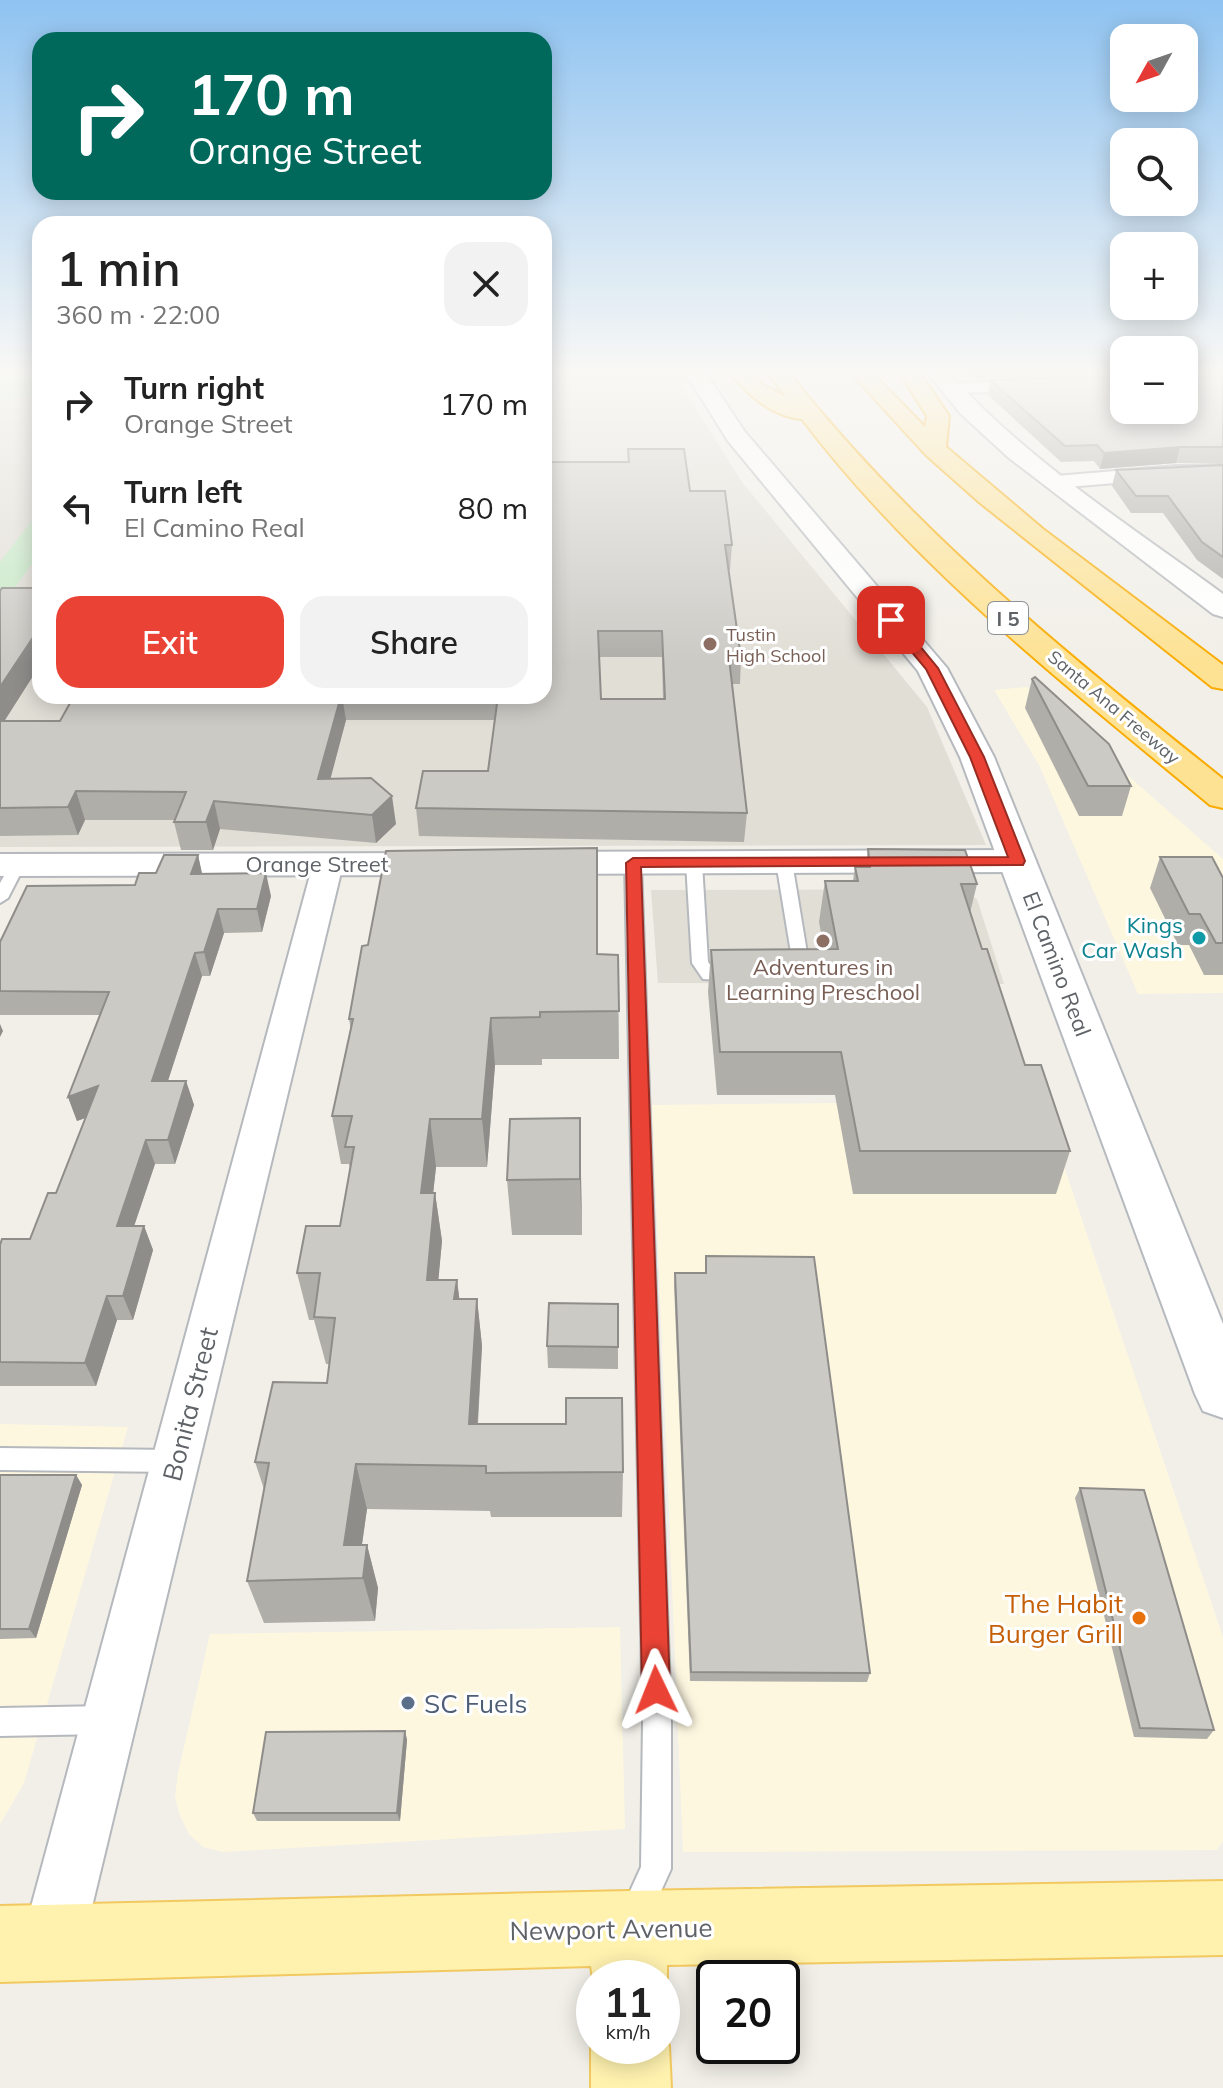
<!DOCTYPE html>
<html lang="en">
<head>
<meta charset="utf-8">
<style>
  :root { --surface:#fff; --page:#f2f2f2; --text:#222; --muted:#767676; --accent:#ea4335 }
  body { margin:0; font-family:Mulish,sans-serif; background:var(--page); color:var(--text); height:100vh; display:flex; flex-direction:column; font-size:30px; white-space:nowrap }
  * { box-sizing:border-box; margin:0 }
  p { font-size:26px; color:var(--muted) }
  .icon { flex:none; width:44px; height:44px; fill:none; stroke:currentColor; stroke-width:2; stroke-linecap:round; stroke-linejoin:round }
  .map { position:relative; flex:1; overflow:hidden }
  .details { position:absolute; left:32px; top:216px; width:520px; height:488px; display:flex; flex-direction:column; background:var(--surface); border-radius:24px; box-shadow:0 4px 20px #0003 }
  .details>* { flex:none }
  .top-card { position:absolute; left:32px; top:32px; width:520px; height:168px; border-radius:24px; box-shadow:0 4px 20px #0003; background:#00695c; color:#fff; overflow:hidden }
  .needle { width:52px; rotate:230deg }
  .tools { position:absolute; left:1110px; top:24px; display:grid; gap:16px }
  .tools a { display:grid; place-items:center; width:88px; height:88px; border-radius:16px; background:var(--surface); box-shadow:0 4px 20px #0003; font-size:40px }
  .speed { position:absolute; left:576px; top:1960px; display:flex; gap:16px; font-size:40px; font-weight:700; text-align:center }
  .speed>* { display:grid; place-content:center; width:104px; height:104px; border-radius:50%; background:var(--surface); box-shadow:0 4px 20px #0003; line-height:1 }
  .speed small { font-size:20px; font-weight:400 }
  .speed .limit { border:4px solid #111; border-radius:12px; background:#fff; color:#111 }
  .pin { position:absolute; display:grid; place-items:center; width:68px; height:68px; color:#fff; margin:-34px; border-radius:16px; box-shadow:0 4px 12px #0006 }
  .me { position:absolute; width:88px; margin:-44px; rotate:358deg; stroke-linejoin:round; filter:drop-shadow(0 0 6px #0008) }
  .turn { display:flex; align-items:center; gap:28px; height:168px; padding:0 24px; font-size:36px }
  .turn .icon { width:104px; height:104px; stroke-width:2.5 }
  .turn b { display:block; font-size:56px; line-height:68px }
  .round { display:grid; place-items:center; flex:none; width:84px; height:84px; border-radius:24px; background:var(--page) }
  .headline { display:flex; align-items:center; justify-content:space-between; height:136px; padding:0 24px }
  h1 { font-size:48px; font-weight:600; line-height:60px }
  .cta { display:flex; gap:16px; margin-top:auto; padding:16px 24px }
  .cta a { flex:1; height:92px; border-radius:24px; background:var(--accent); color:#fff; font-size:32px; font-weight:600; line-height:92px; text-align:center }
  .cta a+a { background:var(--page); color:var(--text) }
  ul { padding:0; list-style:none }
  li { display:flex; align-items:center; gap:24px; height:104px; padding:0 24px }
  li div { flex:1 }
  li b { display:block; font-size:30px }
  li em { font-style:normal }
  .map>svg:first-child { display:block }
  .commercial { fill:#fef7e0 }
  .education { fill:#e1ded6 }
  .green { fill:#c5e8c5 }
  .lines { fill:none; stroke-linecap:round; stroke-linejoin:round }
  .service-casing { stroke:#b5b8bc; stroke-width:4 }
  .minor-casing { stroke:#b5b8bc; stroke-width:4 }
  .tertiary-casing { stroke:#b5b8bc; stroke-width:4 }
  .secondary-casing { stroke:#b6babf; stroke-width:4 }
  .primary-casing { stroke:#f2c960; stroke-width:4 }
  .motorway-casing { stroke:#f9ab00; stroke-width:4 }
  .service { fill:#fff; fill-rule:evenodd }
  .minor { fill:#fff; fill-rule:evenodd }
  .tertiary { fill:#fff; fill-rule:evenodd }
  .secondary { fill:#fff; fill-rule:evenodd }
  .primary { fill:#fff2af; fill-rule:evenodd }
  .motorway { fill:#fde293; fill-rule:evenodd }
  .wall { fill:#afaea9; fill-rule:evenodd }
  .shaded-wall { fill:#8f8d8a }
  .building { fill:#cccac5; stroke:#8f8d8a; stroke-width:2; fill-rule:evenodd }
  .route { fill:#ea4335; stroke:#982c22; stroke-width:2 }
  .education-dot { fill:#8d6e63; stroke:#fff; stroke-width:3 }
  .culture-dot { fill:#0f9aa8; stroke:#fff; stroke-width:3 }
  .food-dot { fill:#e8710a; stroke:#fff; stroke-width:3 }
  .service-dot { fill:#5c6f8a; stroke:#fff; stroke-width:3 }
  .labels { text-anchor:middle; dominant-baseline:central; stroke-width:6; stroke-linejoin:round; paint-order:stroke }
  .far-education-label { font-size:18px; fill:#785e54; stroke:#fff; text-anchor:start }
  .far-street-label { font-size:18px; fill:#5f6368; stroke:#fff }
  .shield { fill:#fff; stroke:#8f9295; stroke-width:2 }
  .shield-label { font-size:20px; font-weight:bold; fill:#5f6368 }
  .street-label { font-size:22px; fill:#5f6368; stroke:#fff }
  .culture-label { font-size:22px; fill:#0d838f; stroke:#fff; text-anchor:end }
  .education-label { font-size:22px; fill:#785e54; stroke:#fff }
  .near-street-label { font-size:26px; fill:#5f6368; stroke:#fff }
  .near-food-label { font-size:26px; fill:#c56008; stroke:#fff; text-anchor:end }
  .near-service-label { font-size:26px; fill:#4e5e75; stroke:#fff; text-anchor:start }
</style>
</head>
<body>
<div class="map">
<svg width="1223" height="2088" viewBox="0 0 1223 2088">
  <rect width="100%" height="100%" fill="#f1efe8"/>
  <path class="commercial" d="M1027 687 1223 859V993L1138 994 1039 765 994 690Z
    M1042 1101 1223 1637V1841L1217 1850 683 1852 652 1105Z
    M0 1424 128 1427 24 1783 0 1824Z
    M620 1627 625 1829 223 1852 203 1847 189 1834 180 1816 175 1797 178 1773 210 1634Z"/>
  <path class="education" d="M0 372H40V696H544V372H673L742 482 927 707 986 845 0 847Z
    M958 889 977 899 1004 984 658 983 651 890Z"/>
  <path class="green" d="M0 372H40V397L0 399Z
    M40 510V553L0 608V562Z"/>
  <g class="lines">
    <defs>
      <path id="service" d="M544 372H669L665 375 544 377Z
        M784 857 792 862 809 965 804 977 798 978 790 973 793 965 776 862Z
        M633 858 641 863 671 1721V1869L647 1922 636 1926 625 1922 621 1911 641 1867 643 1721 625 863Z
        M694 858 702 863 708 962 714 970 740 973 743 977 740 981 703 979 692 963 686 863Z
        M17 860 25 865 8 898 0 903V883L12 862Z
        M0 1448 175 1450 183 1453 187 1461 183 1469 175 1472 0 1470Z
        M105 1706 115 1710 119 1720 115 1730 105 1734 0 1736V1708Z"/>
      <path id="minor" d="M1124 379V389L950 393 941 388 950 383Z
        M1176 466H1223V478H1176L1055 488 1045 482 1055 476Z
        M328 855 339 857 343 864 83 1944 74 1966 52 1975 30 1966 21 1944 313 864 317 857Z"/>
      <path id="tertiary" d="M927 372H948C1026 460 1129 525 1223 594V617L1213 614 1009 458 960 413Z
        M1017 850 1030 853 1036 861 1030 869 1017 872 538 874 525 871 519 863 525 855 538 852Z
        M442 853 455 856 461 864 455 872 442 875 0 876V854Z"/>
      <path id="secondary" d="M685 372H705L745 432 947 668 994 757 1223 1324V1418L1203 1411 1195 1394 960 757 918 671 728 441Z"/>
      <path id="primary" d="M1223 1881V1955L667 1965V1978L662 1991V1978H594V1986L591 1966 0 1982V1906L628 1891Z
        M662 2028 669 2046 671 2088H591V2046L594 2038V2046H662Z"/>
      <path id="motorway" d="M730 372H750L761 384 786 397 767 372H788C915 532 1064 652 1223 779V808L1210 805C1067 686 915 568 802 419 774 418 745 393 730 372Z
        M850 372H871L925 427 927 416 899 372H919L949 416 946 447 1043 529 1223 665V689L1212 687 979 502 926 455Z"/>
    </defs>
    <use href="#service" class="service-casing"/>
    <use href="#minor" class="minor-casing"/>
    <use href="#tertiary" class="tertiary-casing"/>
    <use href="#secondary" class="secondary-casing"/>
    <use href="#primary" class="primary-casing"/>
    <use href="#motorway" class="motorway-casing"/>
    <use href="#service" class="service"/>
    <use href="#minor" class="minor"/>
    <use href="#tertiary" class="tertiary"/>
    <use href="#secondary" class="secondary"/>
    <use href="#primary" class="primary"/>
    <use href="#motorway" class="motorway"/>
  </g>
  <path class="wall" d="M966 372H1124V376L973 379Z
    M1184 372H1223V376L1188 377H1223V464L1176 463 1100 469 1094 461 1061 462 988 395 990 380 1124 377Z
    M628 449 690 491 732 545 730 570H729L741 658 740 684H732L747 813 744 842 419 836 416 808 488 771 495 720H346L330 779 396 824 376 843 220 829 213 850H181L174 822 175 820H85L78 835 0 836V591L40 588V665L4 721H60L74 696H544L628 462ZM599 657H662L663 699H601Z
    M1223 465V579L1197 560 1163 513H1131L1112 486 1116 470Z
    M1032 679 1131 786 1122 816H1079L1025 708Z
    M597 848 598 954 618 955 619 1059H542V1065H495L487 1167H436L433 1193H435L442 1241 438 1280H457L459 1299H477L482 1346 478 1424 623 1472 622 1517H491L490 1511 367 1509 362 1545H367L378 1588 375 1621 264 1623 247 1581 264 1489 255 1462 327 1383 330 1364H326L314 1320H309L297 1273 340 1226 350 1169 349 1164H341L332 1116 351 1031 349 1019 368 945Z
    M868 849 977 884 970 913 982 949 1025 1065 1070 1151 1056 1194H853L835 1095H717L708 992 711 950 824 949 819 922 825 881H853L855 867H866Z
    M198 855 202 874 271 896 262 932 224 933 210 976H202L168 1081H186L194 1105 175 1164H155L134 1226H144L153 1250 133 1320H117L96 1386H0V1245L30 1239 56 1193 85 1118 77 1121 68 1097 100 1015H0V942L135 885 156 873Z
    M1160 857 1223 878V975H1204L1189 945H1178L1150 888Z
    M580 1118 582 1235H512L507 1180Z
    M706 1256 870 1673 867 1682 690 1681 674 1284 675 1273H705Z
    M618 1304V1369L548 1368 547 1346Z
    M0 1475H76L82 1485 36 1638 0 1639Z
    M1080 1488 1214 1730 1207 1739 1134 1737 1075 1498Z
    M405 1731 407 1740 400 1821H257L253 1813Z"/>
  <path class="shaded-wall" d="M1180 447 1176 463 1100 469 1104 453Z
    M40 627V665L0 728V687Z
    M341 696H342L346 720 323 807 318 779Z
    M76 791 85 820 78 835 68 807Z
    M392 796 396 824 376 843 372 815Z
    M214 801 220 829 213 850 206 822Z
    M198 855 203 878 191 874Z
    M266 873 271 896 262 932 257 909Z
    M218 909 224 933 210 976 204 952Z
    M195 953 202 976 160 1105 152 1081Z
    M491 1018 495 1065 487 1167 482 1119Z
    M0 1024 3 1031 0 1037Z
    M186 1081 194 1105 175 1164 168 1140Z
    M98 1086 107 1110 77 1121 68 1097Z
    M580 1118 581 1174 582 1235 580 1179Z
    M430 1119 436 1167 428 1241 421 1193Z
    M146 1140 155 1164 126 1250 117 1226Z
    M435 1193 442 1241 434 1328 427 1280Z
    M144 1226 153 1250 133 1320 123 1296Z
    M457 1280 463 1327 454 1299Z
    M107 1296 117 1320 96 1386 85 1363Z
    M477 1299 482 1346 475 1466 469 1424Z
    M356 1464 367 1509 357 1578 344 1545Z
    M76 1475 82 1485 36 1638 29 1629Z
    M367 1545 378 1588 375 1621 363 1578Z
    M405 1731 407 1740 400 1821 397 1813Z"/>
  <path class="building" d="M1184 372 1188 377H1223V447H1180L1104 453 1097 445 1065 446 990 380 1124 377V410H1184Z
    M628 449H684L690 491H725L732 545H725L741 658H729L747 813 416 808 423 771H488L498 696H544V462H629ZM598 631H662L665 699H601Z
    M1223 465V557L1202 542 1168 496H1136L1116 470Z
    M2 588H40V627L0 687V591Z
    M1035 677 1109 744 1131 786H1088L1032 679Z
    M74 696H341L318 779 371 778 392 796 372 815 214 801 206 822H174L186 792 76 791 68 807 0 808V721H60Z
    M597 848V954L618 955 619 1011 540 1012V1017L491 1018 482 1119H430L421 1193H435L427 1280H457L454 1299H477L469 1424H566V1398H622L623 1472 486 1473V1466L356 1464 344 1545H367L363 1578 247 1581 269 1463 255 1462 273 1382 327 1383 335 1318 314 1317 320 1273H297L306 1226H340L354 1147H345L352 1116H332L353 1019H349L362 946 368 945 386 851Z
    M868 849 965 850 977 884H961L982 949H987L1025 1065H1041L1070 1151H860L841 1052H720L711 950 838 949 825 881H858L855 867H870Z
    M164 855H198L191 874 266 873 257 909H218L204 952 195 953 152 1081H186L168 1140H146L117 1226H144L123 1296H107L85 1363 0 1362V1245L2 1239H30L48 1193H56L98 1086 68 1097 109 992 0 991V942L27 886 135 885 139 873H156Z
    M1160 857H1212L1223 878V943H1216L1200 914H1189Z
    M580 1118V1179L507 1180 510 1119Z
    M706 1256 814 1257 870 1673 691 1672 675 1273H706Z
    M549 1303 618 1304V1347L547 1346Z
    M0 1475H76L29 1629H0Z
    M1080 1488 1144 1490 1214 1730 1140 1728Z
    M405 1731 397 1813H253L266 1732Z"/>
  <linearGradient id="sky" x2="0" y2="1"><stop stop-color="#8fc3f1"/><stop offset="0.56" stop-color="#f9f8f5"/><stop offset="1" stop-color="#f9f8f5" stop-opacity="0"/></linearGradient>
  <rect width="1223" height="664" fill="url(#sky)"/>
  <path class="route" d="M891 616 896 617 938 668 984 757 1025 861 1023 865 641 867 670 1690 666 1699 656 1703 646 1699 642 1690 626 863 633 858 1008 857 970 757 926 669 885 620Z"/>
  <g class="education-dot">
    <circle cx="710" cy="644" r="8"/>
    <circle cx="823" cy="941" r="8"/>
  </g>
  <circle class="culture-dot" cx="1199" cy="938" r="8"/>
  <circle class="food-dot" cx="1139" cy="1618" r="8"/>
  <circle class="service-dot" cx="408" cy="1703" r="8"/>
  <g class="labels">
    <g class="far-education-label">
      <text x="726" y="634">Tustin<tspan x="726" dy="21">High School</tspan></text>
    </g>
    <g class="far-street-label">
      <text transform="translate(1114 707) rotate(40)">Santa Ana Freeway</text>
    </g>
    <rect class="shield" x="988" y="602" width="40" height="32" rx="6"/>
    <g class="shield-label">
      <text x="1008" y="618">I 5</text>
    </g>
    <g class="street-label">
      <text x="317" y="864">Orange Street</text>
      <text transform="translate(1057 964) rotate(69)">El Camino Real</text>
    </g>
    <g class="culture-label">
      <text x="1183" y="925">Kings<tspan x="1183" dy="25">Car Wash</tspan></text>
    </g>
    <g class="education-label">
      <text x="823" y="967">Adventures in<tspan x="823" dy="25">Learning Preschool</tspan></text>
    </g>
    <g class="near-street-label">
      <text transform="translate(190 1404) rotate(-76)">Bonita Street</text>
      <text transform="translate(611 1929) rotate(-1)">Newport Avenue</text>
    </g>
    <g class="near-food-label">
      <text x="1123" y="1603">The Habit<tspan x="1123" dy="30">Burger Grill</tspan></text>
    </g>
    <g class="near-service-label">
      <text x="424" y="1703">SC Fuels</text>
    </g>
  </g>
</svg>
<div class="tools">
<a><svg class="needle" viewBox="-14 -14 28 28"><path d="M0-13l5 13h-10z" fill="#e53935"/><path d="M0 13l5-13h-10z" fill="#767676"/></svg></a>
<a><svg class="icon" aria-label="search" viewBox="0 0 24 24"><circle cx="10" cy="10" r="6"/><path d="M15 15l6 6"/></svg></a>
<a>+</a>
<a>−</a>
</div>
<div class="speed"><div>11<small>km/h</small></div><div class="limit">20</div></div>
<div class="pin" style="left:891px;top:620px;background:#d93025"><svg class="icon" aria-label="arrive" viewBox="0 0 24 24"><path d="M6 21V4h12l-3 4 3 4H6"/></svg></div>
<svg class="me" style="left:656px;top:1690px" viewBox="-20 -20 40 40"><path d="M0-17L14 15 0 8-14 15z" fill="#ea4335" stroke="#fff" stroke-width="4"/></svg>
<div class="top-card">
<div class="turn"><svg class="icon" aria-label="right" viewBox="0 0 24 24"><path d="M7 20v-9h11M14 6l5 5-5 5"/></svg><div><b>170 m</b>Orange Street</div></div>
</div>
<section class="details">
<div class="headline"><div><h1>1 min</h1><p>360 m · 22:00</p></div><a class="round"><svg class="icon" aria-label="close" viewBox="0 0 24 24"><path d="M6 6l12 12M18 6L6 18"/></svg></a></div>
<ul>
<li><svg class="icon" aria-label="right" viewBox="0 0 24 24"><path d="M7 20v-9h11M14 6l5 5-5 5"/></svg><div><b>Turn right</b><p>Orange Street</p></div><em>170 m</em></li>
<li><svg class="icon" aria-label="left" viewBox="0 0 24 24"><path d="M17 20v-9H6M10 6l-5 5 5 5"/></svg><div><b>Turn left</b><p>El Camino Real</p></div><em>80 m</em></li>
</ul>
<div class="cta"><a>Exit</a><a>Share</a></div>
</section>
</div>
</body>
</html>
